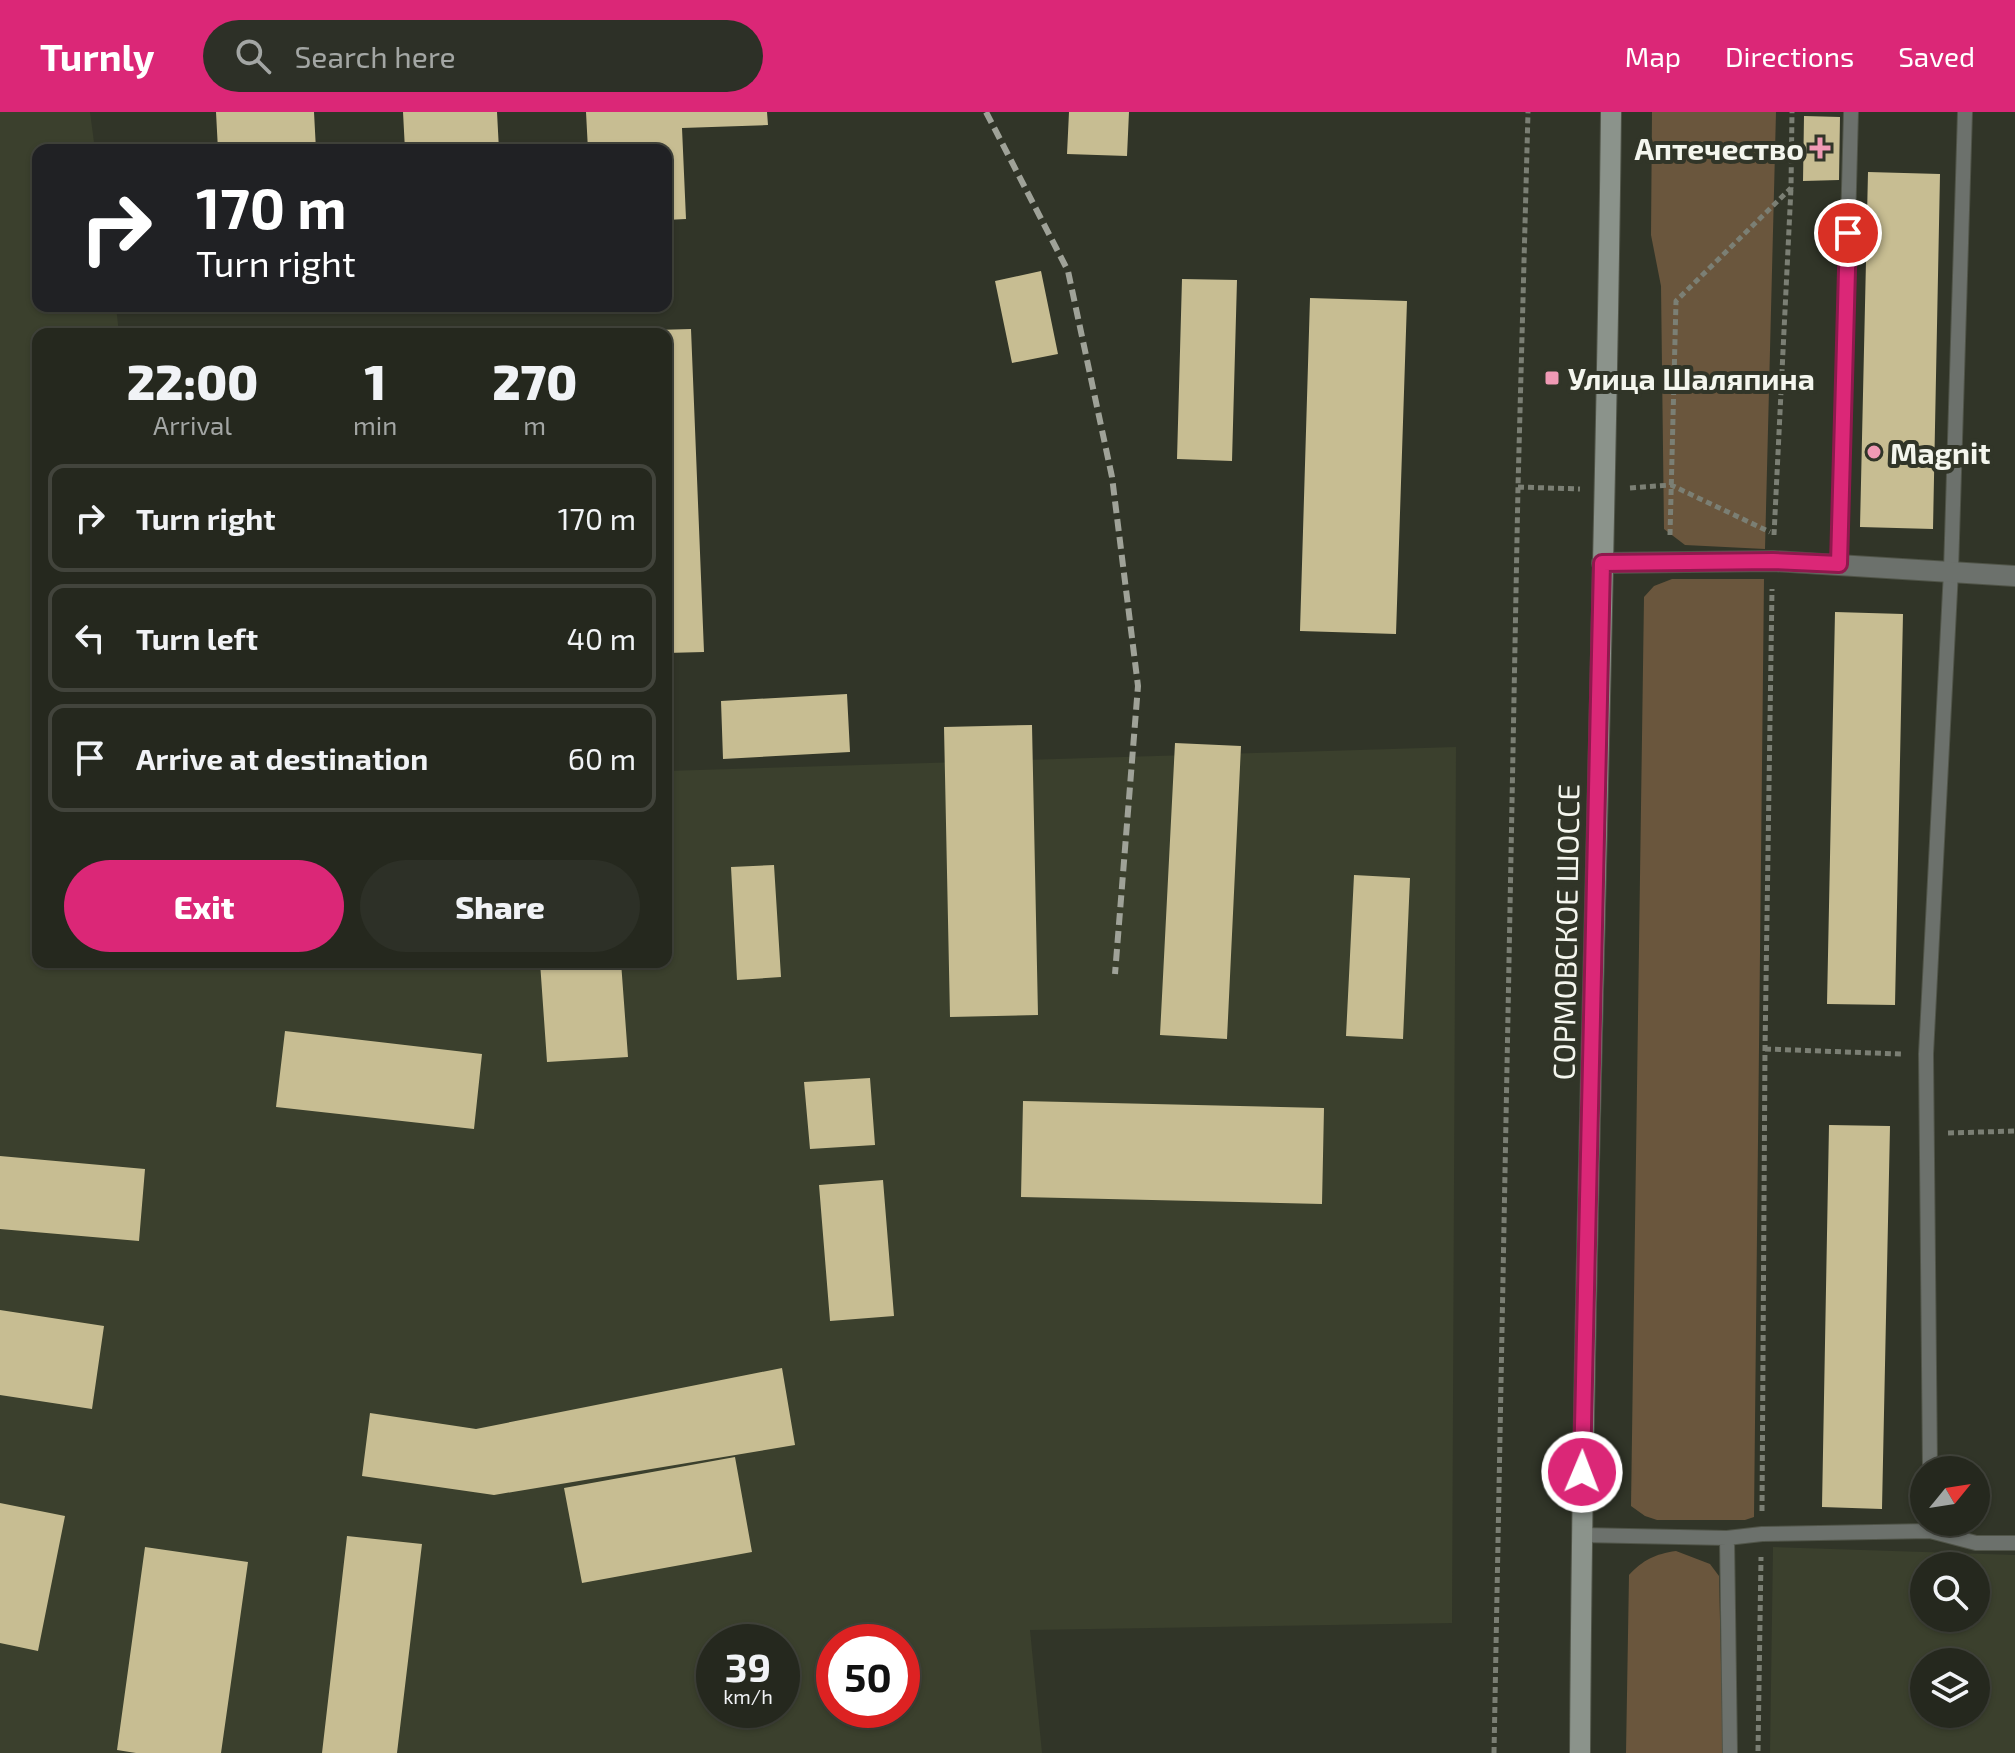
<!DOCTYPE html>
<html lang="en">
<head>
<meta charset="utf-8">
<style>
  :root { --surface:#25281e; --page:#2d3027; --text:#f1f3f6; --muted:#a3a6a4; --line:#42443c; --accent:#db2777 }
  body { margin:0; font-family:"Exo 2",sans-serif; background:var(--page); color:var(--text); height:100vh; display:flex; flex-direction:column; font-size:30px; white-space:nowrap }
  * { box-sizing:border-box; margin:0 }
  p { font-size:26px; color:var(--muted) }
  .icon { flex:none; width:44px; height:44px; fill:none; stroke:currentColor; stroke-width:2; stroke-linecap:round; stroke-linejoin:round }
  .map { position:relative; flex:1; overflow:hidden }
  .sheet { position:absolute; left:32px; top:216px; width:640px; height:640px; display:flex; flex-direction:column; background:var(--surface); border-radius:16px; box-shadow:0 2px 6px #0004,0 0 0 2px var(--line) }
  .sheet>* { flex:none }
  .banner { position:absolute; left:32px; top:32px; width:640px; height:168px; border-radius:16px; box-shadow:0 2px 6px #0004,0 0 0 2px var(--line); background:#202124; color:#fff; overflow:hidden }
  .needle { width:52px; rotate:60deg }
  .tools { position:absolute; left:1910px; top:1344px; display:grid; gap:16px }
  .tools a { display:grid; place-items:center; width:80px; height:80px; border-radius:50%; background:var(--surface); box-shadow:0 2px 6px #0004,0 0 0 2px var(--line); font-size:40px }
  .speed { position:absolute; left:696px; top:1512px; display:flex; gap:16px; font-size:40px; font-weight:700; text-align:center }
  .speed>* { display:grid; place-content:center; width:104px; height:104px; border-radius:50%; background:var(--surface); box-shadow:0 2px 6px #0004,0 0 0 2px var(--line); line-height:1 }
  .speed small { font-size:20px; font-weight:400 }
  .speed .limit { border:12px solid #d22; background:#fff; color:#111 }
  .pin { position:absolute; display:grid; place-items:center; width:68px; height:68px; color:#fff; margin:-34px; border:4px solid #fff; border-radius:50%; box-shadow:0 2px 8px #0007 }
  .me { position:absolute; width:88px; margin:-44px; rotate:1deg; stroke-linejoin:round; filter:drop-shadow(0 0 6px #0008) }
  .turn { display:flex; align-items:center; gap:28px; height:168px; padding:0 32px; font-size:36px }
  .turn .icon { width:104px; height:104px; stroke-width:2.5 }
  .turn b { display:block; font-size:56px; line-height:68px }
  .eta { display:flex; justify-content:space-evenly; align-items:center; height:136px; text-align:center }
  .eta b { font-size:48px; font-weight:800; line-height:56px }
  .action { display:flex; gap:16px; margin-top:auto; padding:16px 32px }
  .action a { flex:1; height:92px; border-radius:48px; background:var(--accent); color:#fff; font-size:32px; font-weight:800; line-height:92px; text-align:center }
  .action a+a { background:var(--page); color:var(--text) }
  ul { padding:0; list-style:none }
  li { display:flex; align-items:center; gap:24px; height:108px; margin:0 16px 12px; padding:0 16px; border:4px solid var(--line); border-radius:16px }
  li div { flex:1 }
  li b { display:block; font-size:30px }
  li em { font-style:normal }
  header { display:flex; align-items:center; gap:48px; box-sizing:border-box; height:112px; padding:0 40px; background:var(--accent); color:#fff }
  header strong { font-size:38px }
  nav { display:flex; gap:44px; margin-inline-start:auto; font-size:28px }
  .search { width:560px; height:72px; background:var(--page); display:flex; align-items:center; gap:20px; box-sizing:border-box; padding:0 28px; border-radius:44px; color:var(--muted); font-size:30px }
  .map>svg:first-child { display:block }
  .built { fill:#3b402d; fill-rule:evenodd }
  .green { fill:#6a563d }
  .building { fill:#c7bd92 }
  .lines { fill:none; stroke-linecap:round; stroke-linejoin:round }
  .lane-casing { stroke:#505448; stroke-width:16 }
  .street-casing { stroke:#505448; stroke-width:22 }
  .secondary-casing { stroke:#505448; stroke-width:22 }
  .path { stroke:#7b7f74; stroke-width:5; stroke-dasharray:6 4; stroke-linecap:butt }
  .lane { stroke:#6c716c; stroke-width:14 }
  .street { stroke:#6c716c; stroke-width:20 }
  .secondary { stroke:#8b938b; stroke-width:20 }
  .rail { stroke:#9fa298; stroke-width:6; stroke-dasharray:12 6; stroke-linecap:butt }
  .route-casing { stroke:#8e194d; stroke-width:20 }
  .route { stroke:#db2777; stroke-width:14 }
  .poi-dot { fill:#f09ab5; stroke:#313528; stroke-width:3 }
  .labels { text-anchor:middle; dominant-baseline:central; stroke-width:8; stroke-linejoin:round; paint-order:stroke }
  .poi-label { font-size:30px; font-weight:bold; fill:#f4f6ee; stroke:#313528; text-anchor:start }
  .street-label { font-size:30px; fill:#f4f6ee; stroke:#313528 }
</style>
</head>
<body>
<header>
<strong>Turnly</strong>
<div class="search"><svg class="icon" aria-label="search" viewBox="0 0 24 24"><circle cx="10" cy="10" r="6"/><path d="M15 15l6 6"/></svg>Search here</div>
<nav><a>Map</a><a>Directions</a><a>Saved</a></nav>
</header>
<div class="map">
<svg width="2015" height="1641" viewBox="0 0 2015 1641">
  <rect width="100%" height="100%" fill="#313528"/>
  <path class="built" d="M0 0H90L95 38H38V194H116L119 222H38V850H666V659L1456 635 1452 1511 1030 1518 1042 1641H0ZM714 1530H782V1598H714ZM834 1530H902V1598H834Z
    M1773 1435 2015 1443V1641H1770ZM1924 1454H1976V1506H1924ZM1924 1550H1976V1602H1924Z"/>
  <path class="green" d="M1652 0H1776L1765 437 1685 433 1664 417 1661 174 1651 123Z
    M1672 467H1764L1754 1405 1745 1408H1657L1645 1404 1631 1394 1644 485 1654 474Z
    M1676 1439 1710 1452 1719 1464 1723 1641H1626L1629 1463C1643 1448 1655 1442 1676 1439Z"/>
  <path class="building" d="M216 0H314L316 38H218Z
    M403 0H497L499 38H405Z
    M586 0H767L768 13 682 16 686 107 666 108V38H588Z
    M1069 0H1129L1127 44 1067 42Z
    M1804 4 1840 5 1839 68 1803 69Z
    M1868 60 1940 62 1933 417 1860 415Z
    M1041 159 1058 242 1012 251 995 169Z
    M1182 167 1237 168 1232 349 1177 347Z
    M1310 186 1407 189 1396 522 1300 519Z
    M691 217 704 540 666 541V222H621V219Z
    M1835 500 1903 502 1895 893 1827 892Z
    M847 582 850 640 723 647 721 589Z
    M1032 613 1038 903 950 905 944 615Z
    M1175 631 1241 634 1227 927 1160 923Z
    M774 753 781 865 737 868 731 755Z
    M1354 763 1410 766 1403 927 1346 924Z
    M540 850H621L628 945 547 950Z
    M285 919 482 942 474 1017 276 995Z
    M870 966 875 1033 810 1037 804 970Z
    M1023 989 1324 996 1322 1092 1021 1085Z
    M1829 1013 1890 1014 1882 1397 1822 1395Z
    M0 1044 145 1057 139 1129 0 1117Z
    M883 1068 894 1204 830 1209 819 1073Z
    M0 1198 104 1214 92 1297 0 1283Z
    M782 1256 795 1333 494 1383 362 1364 370 1301 476 1317Z
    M735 1345 752 1440 582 1471 564 1376Z
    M0 1391 65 1404 38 1539 0 1531Z
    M347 1424 422 1432 397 1641H322Z
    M145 1435 248 1450 221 1641H136L117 1638Z"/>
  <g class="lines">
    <defs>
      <path id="lane" d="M1839 452 1851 0
        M1930 1358 1926 942 1951 459 1965 0
        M1930 1419 1976 1431H2015
        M1581 1423 1727 1426
        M1730 1641 1727 1426 1762 1422 1930 1419V1410"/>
      <path id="street" d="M1602 451 1773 449 2015 464"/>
      <path id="secondary" d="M1580 1641C1583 1094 1605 547 1611 0"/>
    </defs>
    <use href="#lane" class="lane-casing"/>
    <use href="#street" class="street-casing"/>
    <use href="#secondary" class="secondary-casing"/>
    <path class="path" d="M1518 375 1580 377
      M1630 376 1671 373 1770 420
      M1670 423 1676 189 1791 76 1792 0
      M1774 423 1791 76
      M1765 937 1901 942
      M1948 1021 2015 1019
      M1762 1399 1765 937 1772 477
      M1758 1639 1761 1445
      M1494 1641 1518 375 1528 0"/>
    <use href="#lane" class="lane"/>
    <use href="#street" class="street"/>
    <use href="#secondary" class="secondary"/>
    <path class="rail" d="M986 0 1068 159 1112 365 1138 574 1115 862"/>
  </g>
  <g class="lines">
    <defs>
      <path id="route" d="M1582 1360 1602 451 1773 449 1839 452 1848 121"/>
    </defs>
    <use href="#route" class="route-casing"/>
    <use href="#route" class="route"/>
  </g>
  <g class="poi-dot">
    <path d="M1816 24h8v8h8v8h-8v8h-8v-8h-8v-8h8z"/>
    <rect x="1544" y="258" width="16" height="16" rx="4"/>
    <circle cx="1874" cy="340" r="8"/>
  </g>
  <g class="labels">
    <g class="poi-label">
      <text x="1804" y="36" text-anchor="end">Аптечество</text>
      <text x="1568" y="266">Улица Шаляпина</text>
      <text x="1890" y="340">Magnit</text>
    </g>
    <g class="street-label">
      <text transform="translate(1565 820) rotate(-89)">СОРМОВСКОЕ ШОССЕ</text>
    </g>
  </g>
</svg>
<div class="tools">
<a><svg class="needle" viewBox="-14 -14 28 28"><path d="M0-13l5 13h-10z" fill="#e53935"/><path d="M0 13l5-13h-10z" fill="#a3a6a4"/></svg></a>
<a><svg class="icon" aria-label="search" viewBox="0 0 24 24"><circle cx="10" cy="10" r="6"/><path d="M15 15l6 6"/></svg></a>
<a><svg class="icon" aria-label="layers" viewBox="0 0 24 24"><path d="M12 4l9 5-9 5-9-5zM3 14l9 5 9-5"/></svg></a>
</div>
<div class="speed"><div>39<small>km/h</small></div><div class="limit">50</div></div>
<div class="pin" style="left:1848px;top:121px;background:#d93025"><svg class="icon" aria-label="arrive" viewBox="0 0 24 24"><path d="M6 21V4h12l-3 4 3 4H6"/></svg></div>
<svg class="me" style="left:1582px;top:1360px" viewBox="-20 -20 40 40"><circle r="17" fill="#db2777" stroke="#fff" stroke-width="3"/><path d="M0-11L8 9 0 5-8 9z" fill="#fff"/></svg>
<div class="banner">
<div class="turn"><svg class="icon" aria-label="right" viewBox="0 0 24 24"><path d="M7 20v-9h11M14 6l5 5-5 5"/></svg><div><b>170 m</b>Turn right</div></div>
</div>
<section class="sheet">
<div class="eta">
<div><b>22:00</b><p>Arrival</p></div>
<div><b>1</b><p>min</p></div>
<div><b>270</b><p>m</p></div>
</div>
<ul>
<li><svg class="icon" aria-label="right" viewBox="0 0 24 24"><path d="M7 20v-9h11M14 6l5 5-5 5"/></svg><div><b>Turn right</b></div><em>170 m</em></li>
<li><svg class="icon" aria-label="left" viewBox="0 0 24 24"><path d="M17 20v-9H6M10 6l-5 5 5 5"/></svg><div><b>Turn left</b></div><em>40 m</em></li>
<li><svg class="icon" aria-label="arrive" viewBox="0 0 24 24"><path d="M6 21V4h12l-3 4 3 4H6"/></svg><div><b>Arrive at destination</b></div><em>60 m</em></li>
</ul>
<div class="action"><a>Exit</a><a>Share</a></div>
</section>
</div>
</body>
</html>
